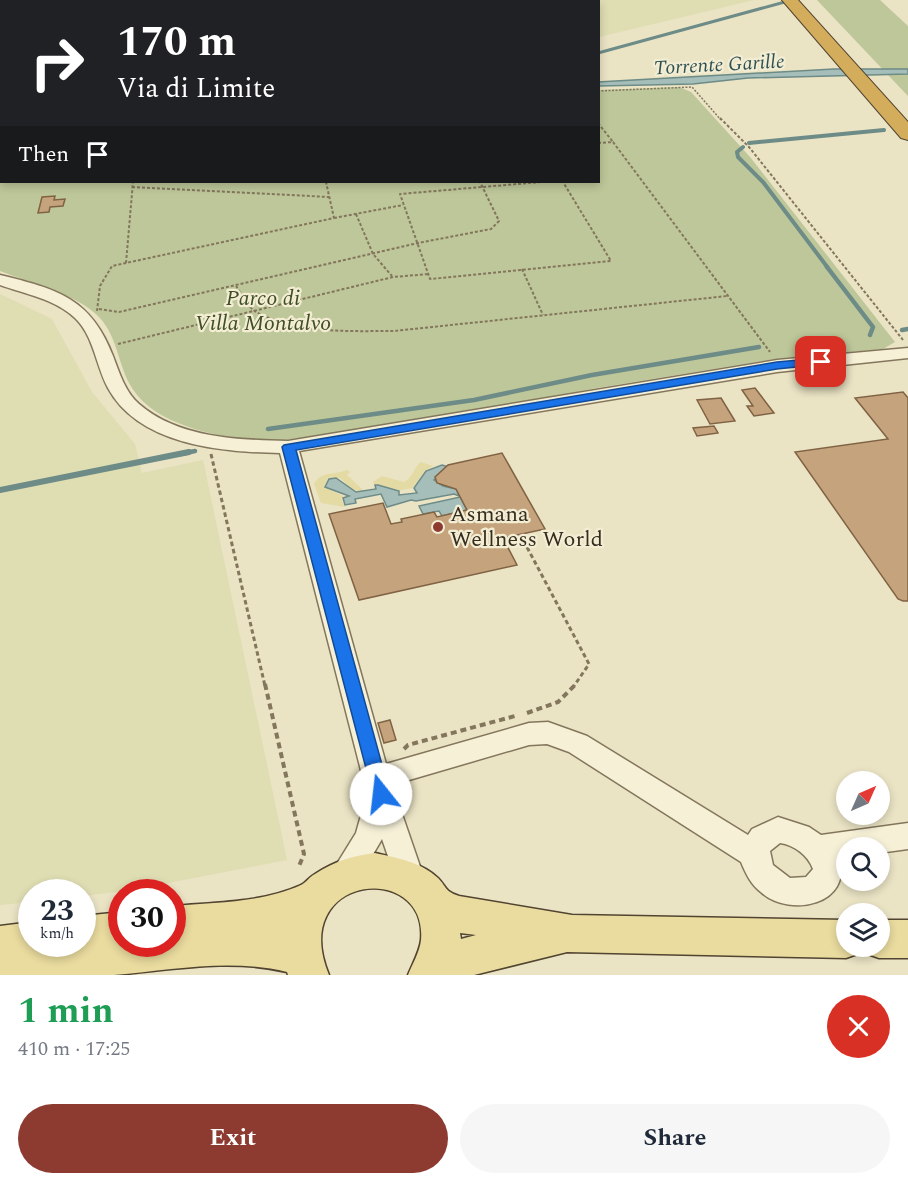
<!DOCTYPE html>
<html lang="en">
<head>
<meta charset="utf-8">
<style>
  :root { --surface:#fff; --page:#f6f6f7; --text:#1f2937; --muted:#747a83; --accent:#8d3b31 }
  body { margin:0; font-family:Spectral,serif; background:var(--page); color:var(--text); height:100vh; display:flex; flex-direction:column; font-size:22px; white-space:nowrap }
  * { box-sizing:border-box; margin:0 }
  p { font-size:20px; color:var(--muted) }
  .icon { flex:none; width:33px; height:33px; fill:none; stroke:currentColor; stroke-width:2; stroke-linecap:round; stroke-linejoin:round }
  .map { position:relative; height:975px; overflow:hidden }
  .drawer { display:flex; flex-direction:column; background:var(--surface); flex:1 }
  .drawer>* { flex:none }
  .top-card { position:absolute; left:0px; top:0px; width:600px; height:183px; box-shadow:0 3px 9px #0003; background:#202124; color:#fff; overflow:hidden }
  .needle { width:39px; rotate:45deg }
  .buttons { position:absolute; left:836px; top:771px; display:grid; gap:12px }
  .buttons a { display:grid; place-items:center; width:54px; height:54px; border-radius:50%; background:var(--surface); box-shadow:0 3px 9px #0003; font-size:30px }
  .speed { position:absolute; left:18px; top:879px; display:flex; gap:12px; font-size:30px; font-weight:700; text-align:center }
  .speed>* { display:grid; place-content:center; width:78px; height:78px; border-radius:50%; background:var(--surface); box-shadow:0 3px 9px #0003; line-height:1 }
  .speed small { font-size:15px; font-weight:400 }
  .speed .limit { border:9px solid #d22; background:#fff; color:#111 }
  .pin { position:absolute; display:grid; place-items:center; width:51px; height:51px; color:#fff; margin:-26px; border-radius:12px; box-shadow:0 3px 9px #0006 }
  .me { position:absolute; width:66px; margin:-33px; rotate:344deg; stroke-linejoin:round; filter:drop-shadow(0 0 4px #0008) }
  .turn { display:flex; align-items:center; gap:21px; height:126px; padding:0 18px; font-size:27px }
  .turn .icon { width:78px; height:78px; stroke-width:2.5 }
  .turn b { display:block; font-size:42px; line-height:51px }
  .then { display:flex; align-items:center; height:57px; padding:0 18px; background:#0003; gap:12px; font-size:22px }
  .round { display:grid; place-items:center; flex:none; width:63px; height:63px; border-radius:32px; background:var(--page) }
  .summary { display:flex; align-items:center; justify-content:space-between; height:102px; padding:0 18px }
  h1 { font-size:36px; font-weight:700; line-height:45px; color:#1e9e55 }
  .cta { display:flex; gap:12px; margin-top:auto; padding:12px 18px }
  .cta a { flex:1; height:69px; border-radius:36px; background:var(--accent); color:#fff; font-size:24px; font-weight:700; line-height:69px; text-align:center }
  .cta a+a { background:var(--page); color:var(--text) }
  .map>svg:first-child { display:block }
  .farmland { fill:#dfddb2 }
  .green { fill:#bdc799 }
  .sand { fill:#e4daa4 }
  .water { fill:#a6beb9; stroke:#6d8b87; stroke-width:1.5 }
  .lines { fill:none; stroke-linecap:round; stroke-linejoin:round }
  .stream-far3 { stroke:#6d8b87; stroke-width:3 }
  .stream-far2 { stroke:#6d8b87; stroke-width:4 }
  .stream-far1 { stroke:#6d8b87; stroke-width:4.5 }
  .stream { stroke:#6d8b87; stroke-width:6 }
  .building { fill:#c5a47d; stroke:#806344; stroke-width:1.5 }
  .minor-casing { stroke:#83765c; stroke-width:3 }
  .major-casing { stroke:#514430; stroke-width:3 }
  .highway-casing { stroke:#514430; stroke-width:2 }
  .path-far3 { stroke:#83765c; stroke-width:1.5; stroke-dasharray:2 1.5; stroke-linecap:butt }
  .path-far2 { stroke:#83765c; stroke-width:2; stroke-dasharray:3 2; stroke-linecap:butt }
  .path-far1 { stroke:#83765c; stroke-width:3; stroke-dasharray:4.5 3; stroke-linecap:butt }
  .path { stroke:#83765c; stroke-width:4; stroke-dasharray:6 4; stroke-linecap:butt }
  .minor { fill:#f6f0d7; fill-rule:evenodd }
  .major { fill:#eadc9f; fill-rule:evenodd }
  .highway { fill:#d3ac5c; fill-rule:evenodd }
  .route { fill:#1a73e8; stroke:#114b97; stroke-width:1.5 }
  .poi-dot { fill:#8d3b31; stroke:#f2edd3; stroke-width:2 }
  .labels { text-anchor:middle; dominant-baseline:central; stroke-width:4.5; stroke-linejoin:round; paint-order:stroke }
  .far-water-label { font-size:20px; font-style:italic; fill:#2f5153; stroke:#f2edd3 }
  .park-label { font-size:22px; font-style:italic; fill:#414f27; stroke:#f2edd3 }
  .poi-label { font-size:22px; fill:#352c1f; stroke:#f2edd3; text-anchor:start }
</style>
</head>
<body>
<div class="map">
<svg width="908" height="975" viewBox="0 0 908 975">
  <rect width="100%" height="100%" fill="#eae3c4"/>
  <path class="farmland" d="M0 0H453L454 1 2 2 0 96Z
    M477 0H754L599 37 598 2Z
    M0 294 52 319 92 392 135 444 142 473 203 460 287 860 132 890 83 896 82 892H32L31 902 0 905Z"/>
  <path class="green" d="M817 0H880L908 26V96Z
    M679 87 691 92 750 157 895 342 883 349 774 359 591 389 493 410 264 443C222 437 156 427 132 388 118 366 118 337 99 317 79 295 28 282 0 271V132L2 182H598L599 90Z"/>
  <path class="sand" d="M421 462 433 466 425 471 412 488 397 491 375 485 373 482 382 476 404 482C413 478 413 468 421 462Z
    M346 470 350 472 347 475 364 491 353 490 340 478H328L324 487 345 497 341 498 345 507 321 503 314 484C322 470 334 476 346 470Z"/>
  <path class="water" d="M834 69H908V74L748 78 693 84 599 86 598 82Z
    M442 465 449 467 434 480 443 486 456 489 459 496 454 494 416 501 411 500 387 507 381 494 355 499 356 503 345 505 343 498 349 496 325 487 329 479 336 478 356 492 376 489 375 485H378L399 491V495L417 493 414 488 426 471Z
    M460 497 467 510 442 516 439 511 423 514 419 506Z"/>
  <g class="lines">
    <path class="stream-far3" d="M598 53 792 0"/>
    <path class="stream-far2" d="M749 143 884 130
      M743 147 737 152 738 157 763 182 828 268"/>
    <path class="stream-far1" d="M827 267 873 327 870 335
      M902 330 908 329
      M268 429 474 400 592 375 759 347
      M181 454 195 451"/>
    <path class="stream" d="M0 490 189 452"/>
  </g>
  <path class="building" d="M55 196 54 200 65 199 63 206 50 207 49 212 38 213 42 197Z
    M755 388 774 413 754 416 747 406H753L742 390Z
    M903 392 908 398V601H903L898 599 795 452 888 439 855 398Z
    M721 398 735 421 710 424 697 400Z
    M714 426 718 433 697 436 693 428Z
    M502 453 545 529 503 538 517 565 359 600 329 514 383 503 391 524 402 522 401 519 434 512 437 517 467 510 456 489 437 483 435 477 448 465Z
    M390 720 396 740 384 743 378 723Z"/>
  <g class="lines">
    <defs>
      <path id="minor" d="M81 0H103L80 2Z
        M0 8H2L0 15Z
        M0 275C57 289 91 298 113 356 119 372 125 392 139 404 178 438 238 440 288 441L777 360 908 348V358L777 372 299 451 386 764 529 723 548 722 587 736 748 835 752 829 778 817 809 827 821 835 908 823V849L879 853V848H846V857L839 858C853 904 791 918 762 893 751 885 746 874 741 862L569 752 547 744 529 745 392 785 424 878 419 888 409 892 399 888 382 839 355 885 345 889 335 885 330 875 356 833 367 794 280 453C221 452 139 445 108 388 96 366 94 336 75 318 55 299 25 294 0 285ZM780 843C794 845 808 855 813 869L806 877 790 878 773 865 770 851Z"/>
      <path id="major" d="M375 853C397 858 421 862 438 878 447 887 444 891 459 896L572 915 846 920V946H879V920H908V958H879L865 953 862 947 860 953 846 958 567 952 474 975H408C412 965 420 951 421 940 428 860 287 874 329 975H288L287 972C229 958 173 970 114 975 77 975 38 975 0 975V926L32 922V944H82V916L122 912V944H172V906C215 902 261 903 301 885 306 883 309 877 315 874 335 861 352 856 375 853ZM460 933 476 935 461 939Z"/>
      <path id="highway" d="M782 0H798L908 122V140L901 138Z"/>
    </defs>
    <use href="#minor" class="minor-casing"/>
    <use href="#major" class="major-casing"/>
    <use href="#highway" class="highway-casing"/>
    <path class="path-far3" d="M598 91 692 87 721 120"/>
    <path class="path-far2" d="M720 118 749 147 903 340
      M598 123 613 142
      M598 143 613 142 770 352
      M541 182 400 194 430 279 611 261 563 182
      M132 187 329 197
      M356 214 373 254 392 276
      M334 218 403 205
      M126 263 133 182
      M522 269 543 315
      M236 286C241 293 248 307 256 312 297 334 349 331 394 331L727 296
      M99 309 119 312 418 243 491 229 499 221 480 182
      M97 311 100 286 112 266 334 218 326 182
      M118 344 393 277 429 274"/>
    <path class="path-far1" d="M211 454 265 686
      M520 534 589 664 574 686"/>
    <path class="path" d="M265 684 304 854 299 866
      M527 713 558 702 576 684
      M404 749 408 745 515 716"/>
    <use href="#minor" class="minor"/>
    <use href="#major" class="major"/>
    <use href="#highway" class="highway"/>
  </g>
  <path class="route" d="M821 358 825 359V364L777 369 296 450 390 794 387 799 381 801 374 799 282 447 284 445 777 362Z"/>
  <circle class="poi-dot" cx="438" cy="527" r="6"/>
  <g class="labels">
    <g class="far-water-label">
      <text transform="translate(719 65) rotate(-3)">Torrente Garille</text>
    </g>
    <g class="park-label">
      <text x="263" y="298">Parco di<tspan x="263" dy="25">Villa Montalvo</tspan></text>
    </g>
    <g class="poi-label">
      <text x="450" y="514">Asmana<tspan x="450" dy="25">Wellness World</tspan></text>
    </g>
  </g>
</svg>
<div class="buttons">
<a><svg class="needle" viewBox="-14 -14 28 28"><path d="M0-13l5 13h-10z" fill="#e53935"/><path d="M0 13l5-13h-10z" fill="#747a83"/></svg></a>
<a><svg class="icon" aria-label="search" viewBox="0 0 24 24"><circle cx="10" cy="10" r="6"/><path d="M15 15l6 6"/></svg></a>
<a><svg class="icon" aria-label="layers" viewBox="0 0 24 24"><path d="M12 4l9 5-9 5-9-5zM3 14l9 5 9-5"/></svg></a>
</div>
<div class="speed"><div>23<small>km/h</small></div><div class="limit">30</div></div>
<div class="pin" style="left:821px;top:362px;background:#d93025"><svg class="icon" aria-label="arrive" viewBox="0 0 24 24"><path d="M6 21V4h12l-3 4 3 4H6"/></svg></div>
<svg class="me" style="left:381px;top:794px" viewBox="-20 -20 40 40"><circle r="19" fill="#fff"/><path d="M0-13L10 11 0 6-10 11z" fill="#1a73e8"/></svg>
<div class="top-card">
<div class="turn"><svg class="icon" aria-label="right" viewBox="0 0 24 24"><path d="M7 20v-9h11M14 6l5 5-5 5"/></svg><div><b>170 m</b>Via di Limite</div></div>
<div class="then">Then<svg class="icon" aria-label="arrive" viewBox="0 0 24 24"><path d="M6 21V4h12l-3 4 3 4H6"/></svg></div>
</div>
</div>
<section class="drawer">
<div class="summary"><div><h1>1 min</h1><p>410 m · 17:25</p></div><a class="round" style="background:#d93025;color:#fff"><svg class="icon" aria-label="close" viewBox="0 0 24 24"><path d="M6 6l12 12M18 6L6 18"/></svg></a></div>
<div class="cta"><a>Exit</a><a>Share</a></div>
</section>
</body>
</html>
